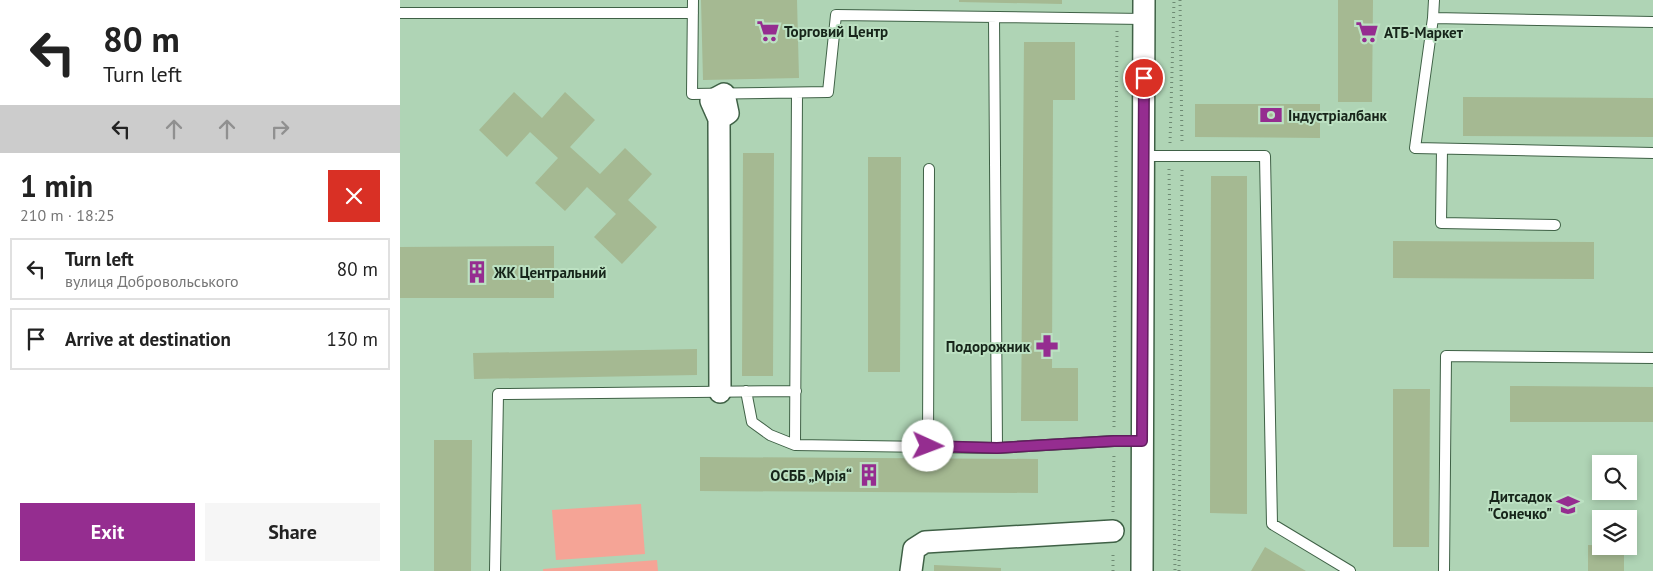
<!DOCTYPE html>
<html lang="en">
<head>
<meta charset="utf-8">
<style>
  :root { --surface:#fff; --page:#f6f6f6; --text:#222; --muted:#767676; --line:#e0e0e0; --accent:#952d90 }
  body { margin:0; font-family:"PT Sans",sans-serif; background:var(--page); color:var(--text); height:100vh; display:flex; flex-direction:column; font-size:19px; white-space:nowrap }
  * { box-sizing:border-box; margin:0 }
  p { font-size:16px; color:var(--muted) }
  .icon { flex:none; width:28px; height:28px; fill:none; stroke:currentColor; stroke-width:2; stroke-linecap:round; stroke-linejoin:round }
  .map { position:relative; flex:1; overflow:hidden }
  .drawer { display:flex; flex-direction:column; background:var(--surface); width:400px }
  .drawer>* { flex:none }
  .top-card { background:#fff; color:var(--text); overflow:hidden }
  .tools { position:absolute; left:1192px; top:455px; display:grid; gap:10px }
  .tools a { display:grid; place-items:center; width:45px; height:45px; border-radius:0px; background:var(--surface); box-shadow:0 2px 8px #0003; font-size:25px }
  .pin { position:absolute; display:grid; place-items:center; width:42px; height:42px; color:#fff; margin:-21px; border:2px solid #fff; border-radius:50%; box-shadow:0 1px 5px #0007 }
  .me { position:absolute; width:55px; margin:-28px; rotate:92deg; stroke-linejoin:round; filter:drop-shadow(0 0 4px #0008) }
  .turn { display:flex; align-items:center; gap:18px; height:105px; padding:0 20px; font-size:22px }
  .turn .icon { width:65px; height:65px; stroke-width:2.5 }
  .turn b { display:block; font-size:35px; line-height:42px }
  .lanes { display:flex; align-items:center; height:48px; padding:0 20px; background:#0003; justify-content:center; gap:25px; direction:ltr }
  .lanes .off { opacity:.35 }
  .round { display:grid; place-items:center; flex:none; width:52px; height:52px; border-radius:0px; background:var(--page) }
  .headline { display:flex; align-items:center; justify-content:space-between; height:85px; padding:0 20px }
  h1 { font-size:30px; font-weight:800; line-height:38px }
  .primary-button { display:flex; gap:10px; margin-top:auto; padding:10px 20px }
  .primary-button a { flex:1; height:58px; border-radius:0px; background:var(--accent); color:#fff; font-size:20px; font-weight:800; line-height:58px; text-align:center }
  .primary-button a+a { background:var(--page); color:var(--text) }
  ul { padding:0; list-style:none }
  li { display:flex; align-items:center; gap:15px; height:62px; margin:0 10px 8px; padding:0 10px; border:2px solid var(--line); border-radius:0px }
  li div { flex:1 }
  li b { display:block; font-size:19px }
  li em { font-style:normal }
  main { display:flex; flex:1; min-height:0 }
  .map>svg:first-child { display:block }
  .green { fill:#f5a496 }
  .building { fill:#a5b992 }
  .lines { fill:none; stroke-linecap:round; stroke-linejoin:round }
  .lane-casing { stroke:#3f6146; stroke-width:12 }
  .street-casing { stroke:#3f6146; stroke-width:24 }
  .path { stroke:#6e8a73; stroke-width:3; stroke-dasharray:1 4; stroke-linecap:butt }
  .lane { stroke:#fff; stroke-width:10 }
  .street { stroke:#fff; stroke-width:21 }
  .route-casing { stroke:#611d5e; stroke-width:12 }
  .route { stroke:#952d90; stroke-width:9 }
  .labels { text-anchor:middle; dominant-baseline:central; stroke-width:4; stroke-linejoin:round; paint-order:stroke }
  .poi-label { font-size:15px; font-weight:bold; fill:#17251a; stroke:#bce1c2; text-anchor:start }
</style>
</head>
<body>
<main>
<section class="drawer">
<div class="top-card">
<div class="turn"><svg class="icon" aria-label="left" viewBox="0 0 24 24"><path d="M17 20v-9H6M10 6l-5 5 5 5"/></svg><div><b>80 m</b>Turn left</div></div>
<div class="lanes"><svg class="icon" aria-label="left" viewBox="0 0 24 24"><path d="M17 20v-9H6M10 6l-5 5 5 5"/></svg><svg class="icon off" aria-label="ahead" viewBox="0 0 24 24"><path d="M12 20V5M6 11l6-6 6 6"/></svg><svg class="icon off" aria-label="ahead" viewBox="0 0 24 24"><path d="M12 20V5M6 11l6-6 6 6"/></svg><svg class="icon off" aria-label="right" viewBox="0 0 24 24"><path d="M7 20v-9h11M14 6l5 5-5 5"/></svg></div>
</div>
<div class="headline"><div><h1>1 min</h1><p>210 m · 18:25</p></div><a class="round" style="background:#d93025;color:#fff"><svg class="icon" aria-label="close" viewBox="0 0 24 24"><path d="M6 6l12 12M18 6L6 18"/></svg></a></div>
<ul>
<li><svg class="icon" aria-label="left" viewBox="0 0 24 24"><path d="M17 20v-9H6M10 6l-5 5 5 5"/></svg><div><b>Turn left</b><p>вулиця Добровольського</p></div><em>80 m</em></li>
<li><svg class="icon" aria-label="arrive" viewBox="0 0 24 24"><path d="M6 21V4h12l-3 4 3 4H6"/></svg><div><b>Arrive at destination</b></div><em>130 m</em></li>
</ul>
<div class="primary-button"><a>Exit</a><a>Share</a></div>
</section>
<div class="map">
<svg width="1253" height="571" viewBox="0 0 1253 571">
  <rect width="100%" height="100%" fill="#afd4b5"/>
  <path class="green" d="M241 504 245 554 156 560 152 510Z
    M257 560 258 571H143V569Z"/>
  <path class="building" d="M301 0H397L399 78 303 80Z
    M559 0H662V4L559 2Z
    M938 0H973L972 102H938Z
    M624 42H675V100H653L652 368H678V421H621Z
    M114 92 142 118 165 92 195 120 170 147 200 174 225 148 252 174 228 200 257 227 222 264 194 237 216 214 187 187 165 211 135 183 158 158 130 132 107 157 79 130Z
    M1063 97 1253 98V137L1063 136Z
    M795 104H920V138L795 137Z
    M343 153H374L373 376H342Z
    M468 157H501L500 372H468Z
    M811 176H847V514L810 513Z
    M993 241 1194 242V279L993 278Z
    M154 246V298H0V247Z
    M297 349V375L74 379 73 353Z
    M1110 386 1253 387V422H1110Z
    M993 389H1030L1029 547H993Z
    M34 440H72L71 571H34Z
    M300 457 638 459V493L300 491Z
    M1188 545 1224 546V571H1188Z
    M865 547 906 571H851Z
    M534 565 601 568V571H534Z"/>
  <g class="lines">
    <defs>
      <path id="lane" d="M293 0 292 94 428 92 436 15 744 19
        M1034 0 1033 18 1253 22
        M0 13H293
        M594 17 597 448
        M1033 18 1015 148 1253 153
        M397 93 395 445 597 448 714 441H743
        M1042 149 1041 223 1155 225
        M743 156H865L872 524 950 571
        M346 391 352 422 370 435 395 445
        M528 447 529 169
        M95 571 98 394 396 391
        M1044 571 1046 356 1253 358"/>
      <path id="street" d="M319 119 311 101 324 94 328 113 319 119 320 392
        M511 571 514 549 525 542 713 531
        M742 571 744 0"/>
    </defs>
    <use href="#lane" class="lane-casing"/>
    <use href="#street" class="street-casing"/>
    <path class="path" d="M780 0 782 143
      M770 143 774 0
      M769 169 775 571
      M714 427 717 31
      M713 512 714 453
      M713 571V551
      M779 571 782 169"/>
    <use href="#lane" class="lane"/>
    <use href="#street" class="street"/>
  </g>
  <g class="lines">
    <defs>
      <path id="route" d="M528 446 597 448 714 441H742L744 78"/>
    </defs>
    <use href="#route" class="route-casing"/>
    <use href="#route" class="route"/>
  </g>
  <defs>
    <symbol id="supermarket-bare" viewBox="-9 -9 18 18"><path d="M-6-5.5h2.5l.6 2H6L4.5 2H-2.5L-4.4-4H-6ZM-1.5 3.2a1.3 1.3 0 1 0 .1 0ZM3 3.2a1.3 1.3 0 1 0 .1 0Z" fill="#952d90" stroke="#bce1c2" stroke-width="2.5" paint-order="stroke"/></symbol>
    <symbol id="bank-bare" viewBox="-9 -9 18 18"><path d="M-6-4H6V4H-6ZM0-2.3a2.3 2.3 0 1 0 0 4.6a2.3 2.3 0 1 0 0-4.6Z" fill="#952d90" stroke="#bce1c2" stroke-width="2.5" paint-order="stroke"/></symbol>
    <symbol id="building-bare" viewBox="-9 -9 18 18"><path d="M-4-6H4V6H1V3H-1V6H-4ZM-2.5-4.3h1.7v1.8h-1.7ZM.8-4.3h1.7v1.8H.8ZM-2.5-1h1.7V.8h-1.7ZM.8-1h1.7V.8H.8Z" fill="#952d90" stroke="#bce1c2" stroke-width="2.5" paint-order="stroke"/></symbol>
    <symbol id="pharmacy-bare" viewBox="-9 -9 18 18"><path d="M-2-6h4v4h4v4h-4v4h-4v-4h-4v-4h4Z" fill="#952d90" stroke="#bce1c2" stroke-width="2.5" paint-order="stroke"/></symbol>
    <symbol id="school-bare" viewBox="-9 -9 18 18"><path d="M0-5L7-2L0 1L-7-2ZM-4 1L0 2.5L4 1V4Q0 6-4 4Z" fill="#952d90" stroke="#bce1c2" stroke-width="2.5" paint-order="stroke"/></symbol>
  </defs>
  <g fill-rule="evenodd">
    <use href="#supermarket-bare" x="352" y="15" width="32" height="32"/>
    <use href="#supermarket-bare" x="951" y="16" width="32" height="32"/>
    <use href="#bank-bare" x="855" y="99" width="32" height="32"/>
    <use href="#building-bare" x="61" y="256" width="32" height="32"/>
    <use href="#pharmacy-bare" x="631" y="330" width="32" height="32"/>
    <use href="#building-bare" x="453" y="459" width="32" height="32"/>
    <use href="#school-bare" x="1152" y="489" width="32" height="32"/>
  </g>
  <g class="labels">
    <g class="poi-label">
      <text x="384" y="31">Торговий Центр</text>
      <text x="984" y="32">АТБ-Маркет</text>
      <text x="888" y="115">Індустріалбанк</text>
      <text x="94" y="272">ЖК Центральний</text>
      <text x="630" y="346" text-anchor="end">Подорожник</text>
      <text x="452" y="475" text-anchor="end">ОСББ „Мрія“</text>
      <text x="1152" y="496" text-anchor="end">Дитсадок<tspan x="1152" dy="17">"Сонечко"</tspan></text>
    </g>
  </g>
</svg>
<div class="tools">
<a><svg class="icon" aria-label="search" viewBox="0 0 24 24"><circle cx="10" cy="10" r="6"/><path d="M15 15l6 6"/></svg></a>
<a><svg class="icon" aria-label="layers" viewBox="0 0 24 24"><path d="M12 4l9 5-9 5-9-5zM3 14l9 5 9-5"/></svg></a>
</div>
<div class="pin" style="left:744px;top:78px;background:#d93025"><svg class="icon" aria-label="arrive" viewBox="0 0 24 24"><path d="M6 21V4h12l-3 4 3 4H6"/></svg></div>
<svg class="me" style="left:528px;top:446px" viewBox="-20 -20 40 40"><circle r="19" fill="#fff"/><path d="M0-13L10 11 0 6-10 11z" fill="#952d90"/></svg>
</div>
</main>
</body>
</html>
